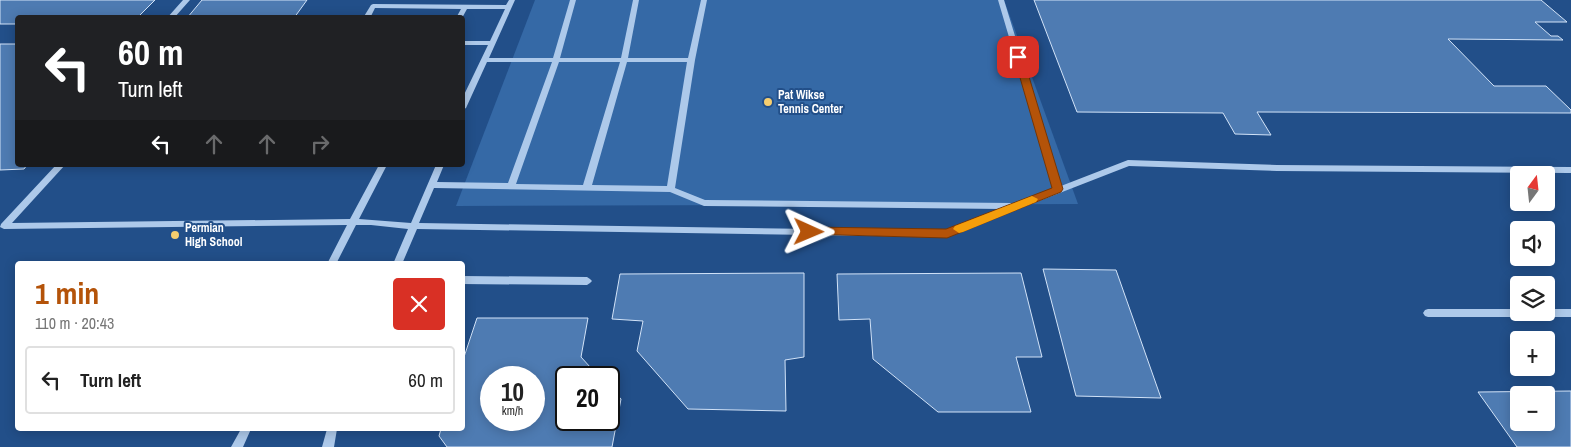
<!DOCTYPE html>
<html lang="en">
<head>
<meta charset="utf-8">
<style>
  :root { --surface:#fff; --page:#f6f6f6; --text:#222; --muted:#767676; --line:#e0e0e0; --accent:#b45309 }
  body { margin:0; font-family:"Archivo Narrow",sans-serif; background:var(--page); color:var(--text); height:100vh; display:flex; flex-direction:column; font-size:19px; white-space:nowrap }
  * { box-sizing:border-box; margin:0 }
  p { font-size:16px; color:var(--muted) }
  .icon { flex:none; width:28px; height:28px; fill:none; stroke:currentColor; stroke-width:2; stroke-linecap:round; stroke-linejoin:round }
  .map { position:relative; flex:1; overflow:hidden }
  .sheet { position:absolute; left:15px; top:261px; width:450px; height:170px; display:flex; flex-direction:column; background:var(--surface); border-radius:5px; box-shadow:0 2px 12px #0003 }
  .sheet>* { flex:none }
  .hud { position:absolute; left:15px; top:15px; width:450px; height:152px; border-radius:5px; box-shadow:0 2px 12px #0003; background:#202124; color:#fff; overflow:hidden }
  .needle { width:32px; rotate:15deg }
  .fabs { position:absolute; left:1510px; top:166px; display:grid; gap:10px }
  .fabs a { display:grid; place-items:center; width:45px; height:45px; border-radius:5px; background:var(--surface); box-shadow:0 2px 12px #0003; font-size:25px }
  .speed { position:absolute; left:480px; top:366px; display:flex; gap:10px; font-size:25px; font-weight:700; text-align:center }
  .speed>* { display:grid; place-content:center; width:65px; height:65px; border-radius:50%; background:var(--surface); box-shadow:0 2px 12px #0003; line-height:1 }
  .speed small { font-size:12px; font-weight:400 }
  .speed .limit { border:2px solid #111; border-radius:8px; background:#fff; color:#111 }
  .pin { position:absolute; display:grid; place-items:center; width:42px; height:42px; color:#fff; margin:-21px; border-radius:10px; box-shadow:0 2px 8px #0006 }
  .me { position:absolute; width:55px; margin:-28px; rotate:91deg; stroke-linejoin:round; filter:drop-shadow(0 0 4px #0008) }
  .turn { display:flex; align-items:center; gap:18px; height:105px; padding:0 20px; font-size:22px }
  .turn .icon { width:65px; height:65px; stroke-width:2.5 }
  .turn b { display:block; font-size:35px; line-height:42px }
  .lanes { display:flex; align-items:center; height:48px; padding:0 20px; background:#0003; justify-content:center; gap:25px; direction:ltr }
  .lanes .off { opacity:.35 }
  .round { display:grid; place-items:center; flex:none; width:52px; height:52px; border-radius:5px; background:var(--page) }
  .head { display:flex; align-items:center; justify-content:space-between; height:85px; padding:0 20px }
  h1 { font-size:30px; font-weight:700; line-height:38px; color:var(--accent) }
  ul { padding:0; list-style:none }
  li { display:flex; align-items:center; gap:15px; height:68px; margin:0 10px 8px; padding:0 10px; border:2px solid var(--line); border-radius:5px }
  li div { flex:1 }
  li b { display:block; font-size:19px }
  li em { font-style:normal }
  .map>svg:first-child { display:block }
  .green { fill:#3569a6 }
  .building { fill:#4e7bb2; stroke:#d2e3f8; fill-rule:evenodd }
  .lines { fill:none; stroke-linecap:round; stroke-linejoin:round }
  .minor { fill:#adc9ea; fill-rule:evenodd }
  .route { fill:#b45309; stroke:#753606 }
  .slow { fill:#f59e0b }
  .poi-dot { fill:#f6ce6f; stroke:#224f89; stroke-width:2 }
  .labels { text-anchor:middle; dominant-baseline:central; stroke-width:4; stroke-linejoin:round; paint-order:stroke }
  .poi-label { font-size:12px; font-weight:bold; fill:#fff; stroke:#224f89; text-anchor:start }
</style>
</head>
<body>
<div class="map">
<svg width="1571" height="447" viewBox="0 0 1571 447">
  <rect width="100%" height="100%" fill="#224f89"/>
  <path class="green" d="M535 0H1004L1078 204 456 206Z"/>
  <path class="building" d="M0 0H155L137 18H18V24H0Z
    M202 0H307L294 18H187Z
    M1034 0H1541L1567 22H1535L1551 36H1558L1563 40 1448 39 1494 86H1546L1571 110V113L1257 112 1271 135 1235 134 1223 113 1077 112Z
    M0 44H18V165H27L24 169 0 170Z
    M1043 269 1116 270 1161 398 1076 396Z
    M804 273V357L785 360 786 411 688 409 637 351 643 321 612 319 620 274Z
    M1021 273 1042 357H1016L1031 412H938L873 359 870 319 839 320 837 274Z
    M477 318H588L581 357 600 378H566V420H609V386L621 399 612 447H447L439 436 441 429H462V363ZM491 378H534V420H491Z
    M1571 391V447H1517L1478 392ZM1519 395H1546V422H1519Z"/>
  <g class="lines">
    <path class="minor" d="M183 0H190L174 18H167Z
      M509 0H515L489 58H553L570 0H576L560 58H621L633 0H639L628 58H688L701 0H707L695 60 675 188 705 200 1011 203 1014 204 1054 189 998 0H1004L1061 186 1128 160 1277 165 1571 167V173L1277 171 1129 166 947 237 417 229 402 264H393L408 229 371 225H356L336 264H327L347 225 4 229 0 227 1 224 56 165H65L12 223 350 219 379 165H387L359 219 411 223 436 165H444L437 182 508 183 552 62H487L466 108 462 110V99L488 45H462V41H490L505 9H467L462 18H456L461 9 375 8 370 18H363L371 5 373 4 506 5ZM559 62H620L583 185 516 184ZM627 62H687L667 186 592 185ZM434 188 670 192 704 206 1003 209 946 231 419 223Z
      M462 276 587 277 590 279 592 281 590 283 587 285 462 284Z
      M1428 309H1519V312H1546V309H1571V317H1428L1425 316 1423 313 1425 310Z
      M241 429H251L243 447H231Z
      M327 429H337L334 447H322Z"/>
  </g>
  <path class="route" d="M1018 54 1023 57 1063 189 1061 192 947 238 805 234 803 232 805 229 809 227 946 229 1052 188 1014 57Z"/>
  <path class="slow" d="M1032 196 1038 199 1036 202 963 232 959 233 953 229 955 226Z"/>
  <g class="poi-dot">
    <circle cx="768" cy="102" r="5"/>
    <circle cx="175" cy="235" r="5"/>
  </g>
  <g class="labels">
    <g class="poi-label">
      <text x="778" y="95">Pat Wikse<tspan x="778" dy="14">Tennis Center</tspan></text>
      <text x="185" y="228">Permian<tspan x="185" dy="14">High School</tspan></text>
    </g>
  </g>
</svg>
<div class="fabs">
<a><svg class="needle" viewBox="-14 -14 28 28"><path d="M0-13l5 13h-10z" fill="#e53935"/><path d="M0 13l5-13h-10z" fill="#767676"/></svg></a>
<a><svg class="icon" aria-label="sound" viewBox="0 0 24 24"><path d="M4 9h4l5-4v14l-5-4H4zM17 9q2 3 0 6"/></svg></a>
<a><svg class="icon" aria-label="layers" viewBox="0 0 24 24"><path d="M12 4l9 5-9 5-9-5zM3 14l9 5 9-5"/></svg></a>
<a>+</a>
<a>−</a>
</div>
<div class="speed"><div>10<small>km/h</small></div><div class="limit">20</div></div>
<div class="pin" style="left:1018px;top:57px;background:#d93025"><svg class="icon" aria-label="arrive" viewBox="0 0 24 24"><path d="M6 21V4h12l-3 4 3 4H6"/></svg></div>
<svg class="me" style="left:809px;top:232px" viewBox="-20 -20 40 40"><path d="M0-17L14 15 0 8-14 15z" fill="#b45309" stroke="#fff" stroke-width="4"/></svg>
<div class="hud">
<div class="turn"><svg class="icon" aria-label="left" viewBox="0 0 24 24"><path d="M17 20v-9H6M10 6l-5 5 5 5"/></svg><div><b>60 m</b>Turn left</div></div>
<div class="lanes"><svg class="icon" aria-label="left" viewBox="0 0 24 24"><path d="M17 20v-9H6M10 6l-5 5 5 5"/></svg><svg class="icon off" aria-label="ahead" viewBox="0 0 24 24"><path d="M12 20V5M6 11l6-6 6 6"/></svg><svg class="icon off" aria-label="ahead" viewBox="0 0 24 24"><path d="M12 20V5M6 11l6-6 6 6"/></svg><svg class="icon off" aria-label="right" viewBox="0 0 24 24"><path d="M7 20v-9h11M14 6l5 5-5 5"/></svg></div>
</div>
<section class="sheet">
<div class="head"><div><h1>1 min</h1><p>110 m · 20:43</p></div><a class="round" style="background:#d93025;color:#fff"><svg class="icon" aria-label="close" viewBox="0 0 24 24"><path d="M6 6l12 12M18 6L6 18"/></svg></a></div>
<ul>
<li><svg class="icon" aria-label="left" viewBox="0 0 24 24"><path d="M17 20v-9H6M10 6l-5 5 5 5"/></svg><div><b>Turn left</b></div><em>60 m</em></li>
</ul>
</section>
</div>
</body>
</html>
